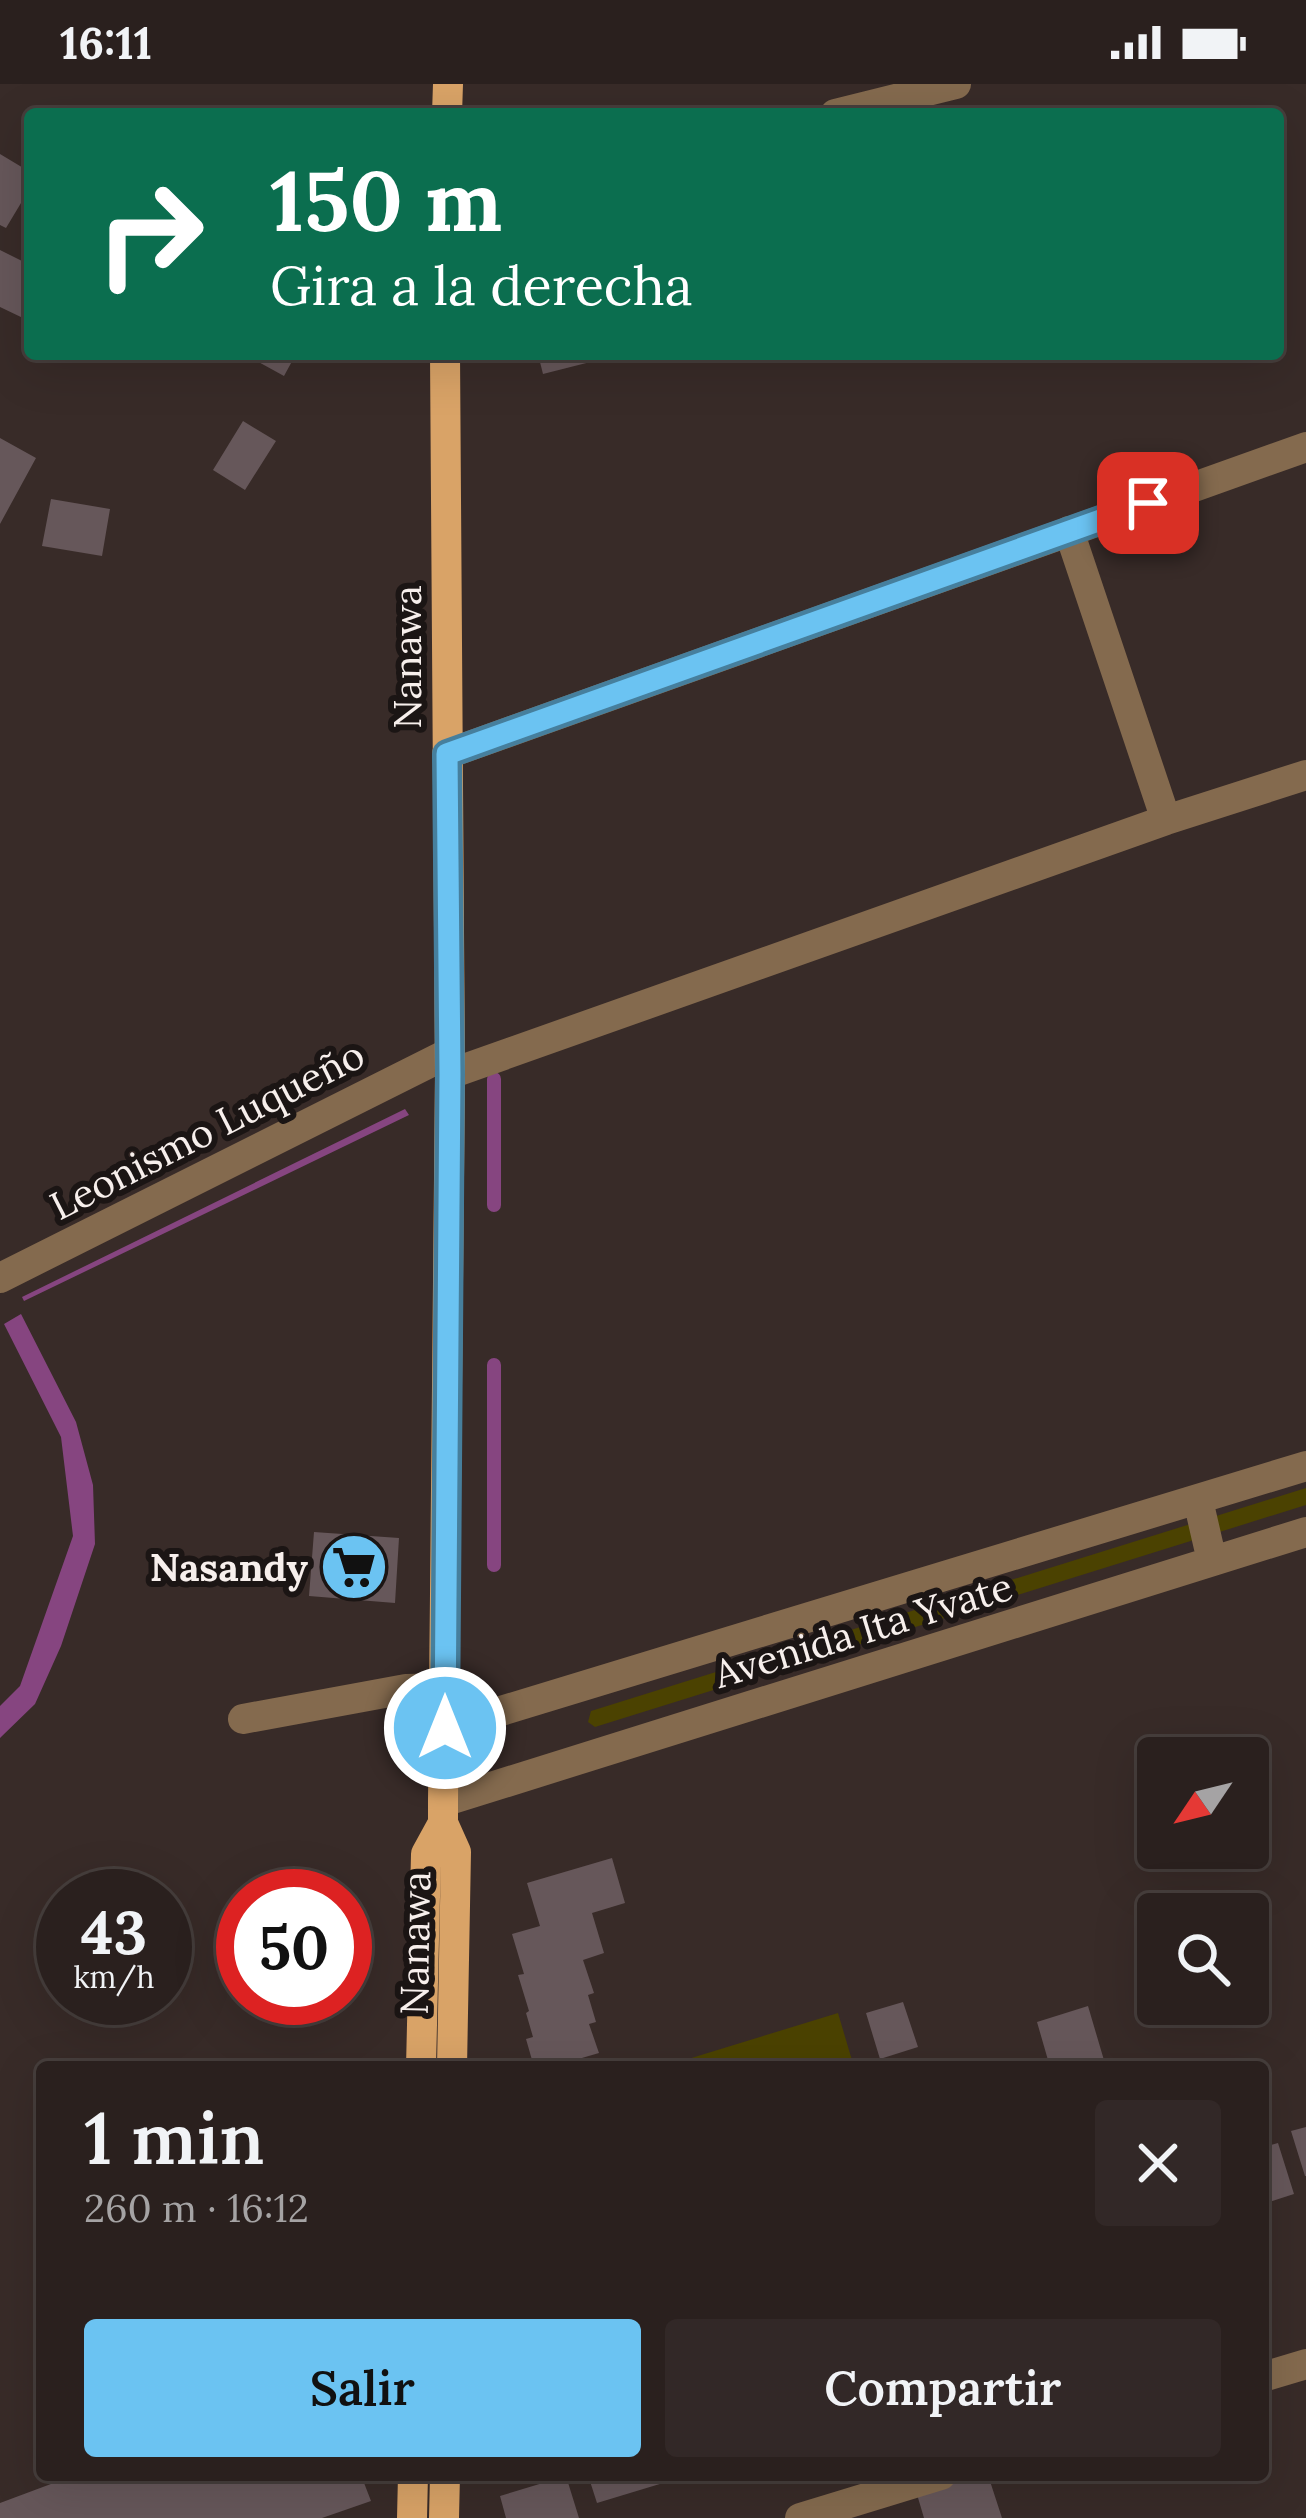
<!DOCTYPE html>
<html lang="es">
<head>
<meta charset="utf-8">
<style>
  :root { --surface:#2a201e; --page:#322827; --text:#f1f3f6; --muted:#a5a3a4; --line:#463e3c; --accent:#6bc3f2 }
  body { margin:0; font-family:Lora,serif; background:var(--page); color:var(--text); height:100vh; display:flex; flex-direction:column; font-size:45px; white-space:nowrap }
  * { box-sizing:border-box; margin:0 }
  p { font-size:39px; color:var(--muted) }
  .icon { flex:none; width:66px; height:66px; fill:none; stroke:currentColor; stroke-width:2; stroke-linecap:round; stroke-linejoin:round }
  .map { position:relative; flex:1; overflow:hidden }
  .details { position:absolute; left:36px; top:1977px; width:1233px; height:420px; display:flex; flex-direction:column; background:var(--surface); border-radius:12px; box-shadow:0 12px 48px #0002,0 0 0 3px var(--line) }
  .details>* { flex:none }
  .banner { position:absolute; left:24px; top:24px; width:1260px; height:252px; border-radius:12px; box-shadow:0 12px 48px #0002,0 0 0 3px var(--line); background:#0b6e4f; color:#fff; overflow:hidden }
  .needle { width:78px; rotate:235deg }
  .fabs { position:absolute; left:1137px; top:1653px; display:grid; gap:24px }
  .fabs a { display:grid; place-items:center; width:132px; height:132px; border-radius:12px; background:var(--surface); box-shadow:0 12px 48px #0002,0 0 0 3px var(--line); font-size:60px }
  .speed { position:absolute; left:36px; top:1785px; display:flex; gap:24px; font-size:60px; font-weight:700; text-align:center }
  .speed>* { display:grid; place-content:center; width:156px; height:156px; border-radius:50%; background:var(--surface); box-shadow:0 12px 48px #0002,0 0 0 3px var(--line); line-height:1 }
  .speed small { font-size:30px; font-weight:400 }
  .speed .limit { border:18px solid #d22; background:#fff; color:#111 }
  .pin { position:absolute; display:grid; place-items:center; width:102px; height:102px; color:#fff; margin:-51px; border-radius:24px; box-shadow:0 6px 18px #0006 }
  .me { position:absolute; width:132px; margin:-66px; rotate:0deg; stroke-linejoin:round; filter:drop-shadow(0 0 9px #0008) }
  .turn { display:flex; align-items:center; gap:42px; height:252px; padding:0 48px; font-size:54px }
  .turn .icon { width:156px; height:156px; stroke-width:2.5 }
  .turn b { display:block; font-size:84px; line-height:102px }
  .round { display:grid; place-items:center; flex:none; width:126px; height:126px; border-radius:12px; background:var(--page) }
  .headline { display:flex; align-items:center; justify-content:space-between; height:204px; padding:0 48px }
  h1 { font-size:72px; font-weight:600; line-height:90px }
  .cta { display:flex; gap:24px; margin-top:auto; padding:24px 48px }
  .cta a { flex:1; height:138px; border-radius:12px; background:var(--accent); color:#111; font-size:48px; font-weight:600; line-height:138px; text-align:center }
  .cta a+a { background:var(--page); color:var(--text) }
  .status { display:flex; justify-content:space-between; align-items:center; height:84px; padding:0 60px; background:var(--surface); direction:ltr }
  .status svg { height:33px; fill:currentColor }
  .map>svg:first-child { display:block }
  .green { fill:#4b4201 }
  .water { fill:#864580 }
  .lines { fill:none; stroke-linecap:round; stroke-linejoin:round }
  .stream { stroke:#864580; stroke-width:14 }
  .building { fill:#66575a }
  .minor { stroke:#846a4e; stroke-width:30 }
  .major { stroke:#d9a367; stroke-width:30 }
  .route-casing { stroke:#467f9d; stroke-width:30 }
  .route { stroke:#6bc3f2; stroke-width:21 }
  .labels { text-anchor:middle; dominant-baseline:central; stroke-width:12; stroke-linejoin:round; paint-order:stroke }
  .street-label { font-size:39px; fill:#f7efec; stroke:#1b1514 }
  .poi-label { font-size:39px; font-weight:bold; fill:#f7efec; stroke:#1b1514; text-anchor:end }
</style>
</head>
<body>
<div class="status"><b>16:11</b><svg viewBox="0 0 49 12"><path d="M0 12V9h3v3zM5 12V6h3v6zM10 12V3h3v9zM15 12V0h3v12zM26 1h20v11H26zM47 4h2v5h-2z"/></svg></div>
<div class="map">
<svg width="1306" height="2434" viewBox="0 0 1306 2434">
  <rect width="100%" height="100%" fill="#382b28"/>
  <path class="green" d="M1306 1404V1421L595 1643 588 1638 591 1627Z
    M838 1929 854 1983H662Z"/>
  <path class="water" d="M405 1025 409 1031 24 1217 22 1213Z
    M21 1230 76 1338 93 1401 95 1460 61 1562 35 1620 0 1654V1622L20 1602 73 1452 61 1353 4 1240Z"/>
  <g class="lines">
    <path class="stream" d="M494 995V1121
      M494 1481V1281"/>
  </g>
  <path class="building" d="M0 70 30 88V104L6 144 0 141Z
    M0 166 24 178 30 168V220L23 234 0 223Z
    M244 270H296L284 292Z
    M538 270H613L614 272 543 290Z
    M243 337 276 357 245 406 213 386Z
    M0 354 36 374 0 440Z
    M51 415 110 425 102 472 42 462Z
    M314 1448 399 1454 395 1519 309 1512Z
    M612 1774 625 1819 592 1829 604 1869 583 1876 594 1909 588 1911 596 1938 589 1940 599 1969 551 1983H534L526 1955 533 1953 526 1929 529 1927 518 1891 524 1890 512 1850 540 1842 527 1799Z
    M903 1918 918 1963 880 1975 866 1929Z
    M1088 1922 1106 1983H1050L1037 1938Z
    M1306 2043V2092H1305L1291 2047Z
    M1278 2059 1294 2110 1263 2120V2063Z
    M75 2391H361L371 2417 322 2434H0V2419Z
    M588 2391H672L673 2396 597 2419Z
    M969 2391H988L1002 2434H924L916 2407Z
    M566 2392 579 2434H506L500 2412Z"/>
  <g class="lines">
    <path class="minor" d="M835 30 956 0
      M1069 447 1166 736
      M447 670 1306 363
      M450 990 1166 736 1306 691
      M0 1194 449 969
      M1198 1416 1212 1477
      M243 1635 406 1605 445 1604
      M445 1644 1306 1382
      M443 1718 1306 1448
      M1263 2293 1306 2280
      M800 2434 941 2391"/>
    <path class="major" d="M447 30 448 0
      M445 270 450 990 443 1718V1739L456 1768 452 1983
      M421 1983 426 1770 443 1739
      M412 2434 413 2391
      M444 2434 445 2391"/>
  </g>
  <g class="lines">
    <defs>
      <path id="route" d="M445 1644 450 990 447 670 1148 419"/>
    </defs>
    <use href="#route" class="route-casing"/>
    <use href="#route" class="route"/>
  </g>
  <defs>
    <symbol id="supermarket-disc" viewBox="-11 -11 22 22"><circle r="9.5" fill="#6bc3f2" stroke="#1b1514"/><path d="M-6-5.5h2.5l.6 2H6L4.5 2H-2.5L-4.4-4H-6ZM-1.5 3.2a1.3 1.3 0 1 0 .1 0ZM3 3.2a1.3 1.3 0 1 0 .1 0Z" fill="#111"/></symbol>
  </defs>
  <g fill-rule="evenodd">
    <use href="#supermarket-disc" x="316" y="1445" width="76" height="76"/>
  </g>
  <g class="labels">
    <g class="street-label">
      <text transform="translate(407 573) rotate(-90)">Nanawa</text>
      <text transform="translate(207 1046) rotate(-27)">Leonismo Luqueño</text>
      <text transform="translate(863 1546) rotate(-17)">Avenida Ita Yvate</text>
      <text transform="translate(415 1859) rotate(-89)">Nanawa</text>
    </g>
    <g class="poi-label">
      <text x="308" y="1483">Nasandy</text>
    </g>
  </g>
</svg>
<div class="fabs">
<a><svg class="needle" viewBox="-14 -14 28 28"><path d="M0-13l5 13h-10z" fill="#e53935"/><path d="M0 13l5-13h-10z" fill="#a5a3a4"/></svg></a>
<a><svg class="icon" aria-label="search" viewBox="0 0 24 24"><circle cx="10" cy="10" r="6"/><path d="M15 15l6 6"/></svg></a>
</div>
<div class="speed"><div>43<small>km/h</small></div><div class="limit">50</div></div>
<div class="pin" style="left:1148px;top:419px;background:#d93025"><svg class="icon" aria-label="arrive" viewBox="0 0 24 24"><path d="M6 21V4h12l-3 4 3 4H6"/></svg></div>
<svg class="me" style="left:445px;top:1644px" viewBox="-20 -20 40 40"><circle r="17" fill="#6bc3f2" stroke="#fff" stroke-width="3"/><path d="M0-11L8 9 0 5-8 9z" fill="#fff"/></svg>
<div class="banner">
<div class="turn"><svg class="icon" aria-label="right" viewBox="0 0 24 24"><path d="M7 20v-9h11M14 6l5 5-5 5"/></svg><div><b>150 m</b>Gira a la derecha</div></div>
</div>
<section class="details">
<div class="headline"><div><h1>1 min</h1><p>260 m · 16:12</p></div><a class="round"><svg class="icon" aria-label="close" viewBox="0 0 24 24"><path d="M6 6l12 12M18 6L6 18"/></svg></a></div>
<div class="cta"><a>Salir</a><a>Compartir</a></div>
</section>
</div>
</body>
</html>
